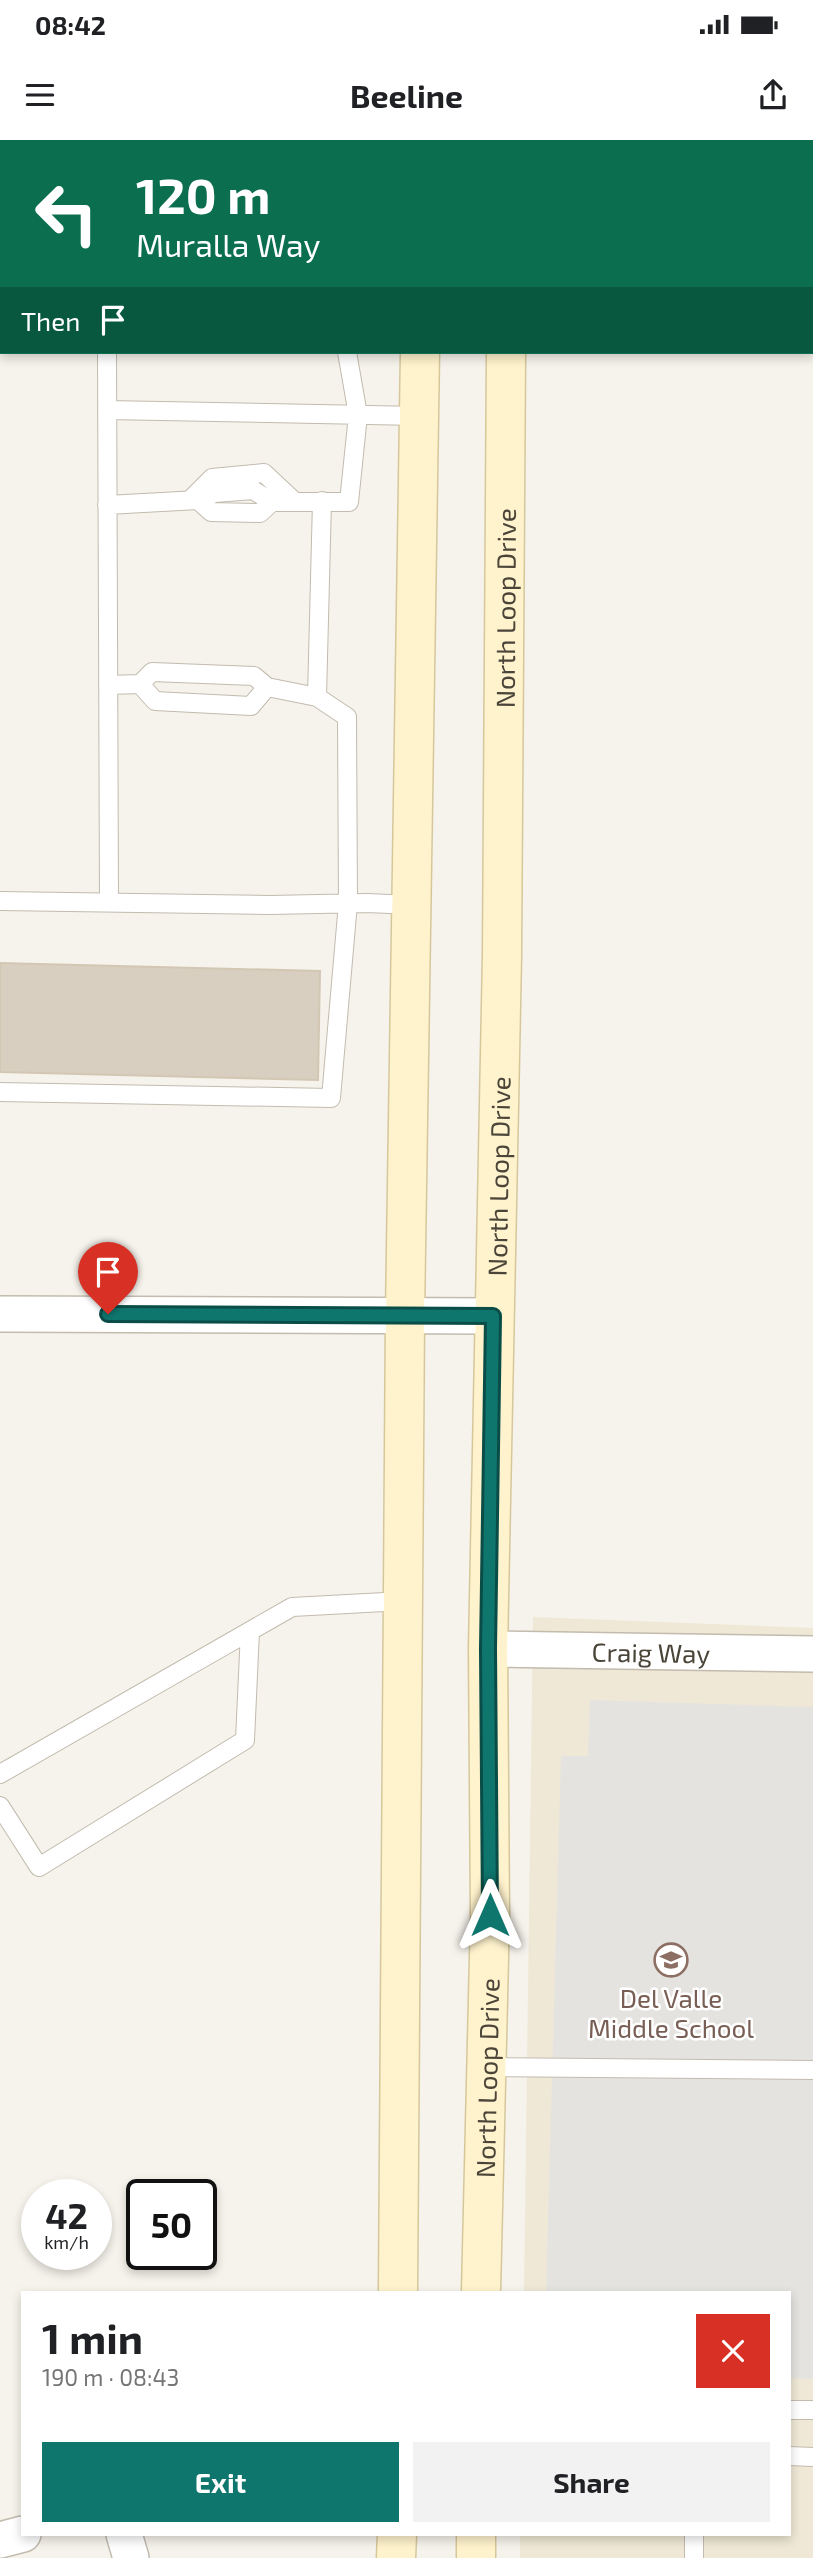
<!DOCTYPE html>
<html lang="en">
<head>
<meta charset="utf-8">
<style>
  :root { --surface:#fff; --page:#f2f2f2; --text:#202124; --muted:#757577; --accent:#0f766e }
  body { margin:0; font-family:"Exo 2",sans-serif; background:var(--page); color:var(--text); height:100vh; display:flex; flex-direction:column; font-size:26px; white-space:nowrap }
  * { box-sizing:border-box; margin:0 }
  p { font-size:23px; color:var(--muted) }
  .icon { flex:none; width:38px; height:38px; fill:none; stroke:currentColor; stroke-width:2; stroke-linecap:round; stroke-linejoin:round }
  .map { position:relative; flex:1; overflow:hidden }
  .panel { position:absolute; left:21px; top:2151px; width:770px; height:245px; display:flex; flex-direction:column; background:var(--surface); border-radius:0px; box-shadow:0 4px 10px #0003 }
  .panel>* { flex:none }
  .hud { position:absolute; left:0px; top:0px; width:814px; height:214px; box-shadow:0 4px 10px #0003; background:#0b6e4f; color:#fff; overflow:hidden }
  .speed { position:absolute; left:21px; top:2039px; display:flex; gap:14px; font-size:35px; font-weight:700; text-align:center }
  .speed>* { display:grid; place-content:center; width:91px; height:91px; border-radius:50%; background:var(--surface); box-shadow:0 4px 10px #0003; line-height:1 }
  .speed small { font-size:18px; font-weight:400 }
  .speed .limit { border:4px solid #111; border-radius:10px; background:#fff; color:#111 }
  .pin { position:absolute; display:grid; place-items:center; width:60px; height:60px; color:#fff; margin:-72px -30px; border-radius:50% 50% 50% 0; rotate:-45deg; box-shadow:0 0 7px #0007 }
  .pin .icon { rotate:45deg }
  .me { position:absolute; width:77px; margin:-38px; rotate:0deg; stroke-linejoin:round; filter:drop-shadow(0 0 5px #0008) }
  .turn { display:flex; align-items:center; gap:24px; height:147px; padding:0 21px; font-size:32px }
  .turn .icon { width:91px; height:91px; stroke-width:2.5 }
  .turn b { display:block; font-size:49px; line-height:60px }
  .then { display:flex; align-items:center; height:66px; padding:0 21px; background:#0003; gap:14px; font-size:26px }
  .round { display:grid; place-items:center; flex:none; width:74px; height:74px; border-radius:0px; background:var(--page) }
  .headline { display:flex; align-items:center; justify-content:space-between; height:119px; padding:0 21px }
  h1 { font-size:42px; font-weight:700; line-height:52px }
  .cta { display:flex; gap:14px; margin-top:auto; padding:14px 21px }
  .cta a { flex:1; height:80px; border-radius:0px; background:var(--accent); color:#fff; font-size:28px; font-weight:700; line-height:80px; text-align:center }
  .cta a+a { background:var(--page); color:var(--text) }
  .status { display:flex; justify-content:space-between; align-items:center; height:49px; padding:0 35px; background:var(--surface); direction:ltr }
  .status svg { height:19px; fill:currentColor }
  header { display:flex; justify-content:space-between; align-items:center; height:91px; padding:0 21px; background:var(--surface); font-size:32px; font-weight:700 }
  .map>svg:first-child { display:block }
  .education { fill:#efe8d6 }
  .parking { fill:#e5e3e0 }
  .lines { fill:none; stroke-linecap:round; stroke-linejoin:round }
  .stream { stroke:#a9d4f2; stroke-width:10 }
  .building { fill:#d8cfc1; stroke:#d3c7b4; stroke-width:2 }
  .lane-casing { stroke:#c2bbae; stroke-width:20 }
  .street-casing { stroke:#c2bbae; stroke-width:38 }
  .secondary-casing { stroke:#d6c79b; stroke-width:41 }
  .lane { stroke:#fff; stroke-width:18 }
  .street { stroke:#fff; stroke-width:35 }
  .secondary { stroke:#fff3cd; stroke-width:38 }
  .route-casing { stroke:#0a4d48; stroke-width:18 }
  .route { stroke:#0f766e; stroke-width:12 }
  .labels { text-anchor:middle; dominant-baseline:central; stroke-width:5; stroke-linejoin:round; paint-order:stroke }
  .street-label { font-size:26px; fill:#4b4439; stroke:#fff }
  .education-label { font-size:26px; fill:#785e54; stroke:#fff }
</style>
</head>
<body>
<div class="status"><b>08:42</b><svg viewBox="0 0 49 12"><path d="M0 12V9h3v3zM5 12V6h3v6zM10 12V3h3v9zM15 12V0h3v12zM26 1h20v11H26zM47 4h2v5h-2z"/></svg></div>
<header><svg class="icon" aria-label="menu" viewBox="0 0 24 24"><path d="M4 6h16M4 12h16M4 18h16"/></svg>Beeline<svg class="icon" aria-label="share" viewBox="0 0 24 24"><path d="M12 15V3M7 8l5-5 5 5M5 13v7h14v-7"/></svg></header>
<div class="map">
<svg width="813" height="2418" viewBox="0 0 813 2418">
  <rect width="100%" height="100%" fill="#f6f3ec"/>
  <path class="education" d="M533 1477 813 1488V2418H520V2394H789V2152H524Z"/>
  <path class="parking" d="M590 1560 813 1567V2239L789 2238V2152H546L561 1616H588Z"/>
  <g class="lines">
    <path class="stream" d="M812 198 813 199"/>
  </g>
  <path class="building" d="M0 823 320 831 318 940 0 932Z"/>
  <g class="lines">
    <defs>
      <path id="lane" d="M334 0V2
        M680 0 682 2
        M107 2V0
        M812 110 813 111
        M107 212 109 762
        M107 270 419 276
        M192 358 212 338 264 333 295 362
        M198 360 211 372 260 373 272 362
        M107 365 198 360 215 353 253 350 272 362H349L358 275 347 212
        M140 544 155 561 251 566 267 547
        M108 545 140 544 152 532 254 536 267 547 317 557
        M0 761 270 765 367 763 412 765
        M0 952 331 958 348 763 347 577 317 557 322 361
        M0 1634 292 1467 403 1461
        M0 1666 39 1727 245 1600 250 1491
        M486 1927 813 1930
        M789 2270H813
        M789 2316 813 2317
        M694 2418V2394"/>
      <g id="street">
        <path d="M0 1174 493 1176"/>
        <path id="s1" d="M488 1509 813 1514"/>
        <path d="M124 2394 131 2418"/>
        <path d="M0 2400 23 2394"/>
      </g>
      <g id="secondary">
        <path d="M424 2V0"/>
        <path d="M507 2V0"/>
        <path d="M398 2152 405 1174 420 212"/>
        <path id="s2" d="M481 2152 490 1775 488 1509 502 816 506 212"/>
        <path d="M396 2418 397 2394"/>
        <path d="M476 2418V2394"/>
      </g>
    </defs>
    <use href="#lane" class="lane-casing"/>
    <use href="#street" class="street-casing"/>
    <use href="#secondary" class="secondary-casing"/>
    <use href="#lane" class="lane"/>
    <use href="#street" class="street"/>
    <use href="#secondary" class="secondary"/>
  </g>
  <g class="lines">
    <defs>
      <path id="route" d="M108 1174 493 1176 488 1509 490 1775"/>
    </defs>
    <use href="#route" class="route-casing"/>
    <use href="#route" class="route"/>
  </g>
  <defs>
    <symbol id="school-ring" viewBox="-11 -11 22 22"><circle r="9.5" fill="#fff" stroke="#8d6e63" stroke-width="1.5"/><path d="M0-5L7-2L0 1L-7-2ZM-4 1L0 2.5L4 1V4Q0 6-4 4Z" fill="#8d6e63"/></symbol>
  </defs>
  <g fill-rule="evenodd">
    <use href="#school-ring" x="652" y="1801" width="38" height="38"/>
  </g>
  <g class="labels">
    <g class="street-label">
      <text stroke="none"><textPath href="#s2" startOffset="1684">North Loop Drive</textPath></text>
      <text stroke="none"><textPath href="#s2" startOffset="1116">North Loop Drive</textPath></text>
      <text stroke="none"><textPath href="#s1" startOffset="163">Craig Way</textPath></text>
      <text stroke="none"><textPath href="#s2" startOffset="214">North Loop Drive</textPath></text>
    </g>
    <g class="education-label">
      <text x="671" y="1857">Del Valle<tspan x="671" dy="30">Middle School</tspan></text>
    </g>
  </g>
</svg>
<div class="speed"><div>42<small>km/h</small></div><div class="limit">50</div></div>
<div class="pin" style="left:108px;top:1174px;background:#d93025"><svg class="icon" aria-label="arrive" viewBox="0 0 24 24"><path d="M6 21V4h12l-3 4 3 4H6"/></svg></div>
<svg class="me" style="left:490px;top:1775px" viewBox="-20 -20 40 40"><path d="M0-17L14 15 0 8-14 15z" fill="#0f766e" stroke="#fff" stroke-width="4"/></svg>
<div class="hud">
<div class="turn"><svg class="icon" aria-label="left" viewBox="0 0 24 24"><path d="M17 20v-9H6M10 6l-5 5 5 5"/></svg><div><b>120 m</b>Muralla Way</div></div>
<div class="then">Then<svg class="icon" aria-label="arrive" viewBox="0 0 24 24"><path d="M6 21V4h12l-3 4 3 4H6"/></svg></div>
</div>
<section class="panel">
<div class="headline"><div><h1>1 min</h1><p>190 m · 08:43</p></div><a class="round" style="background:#d93025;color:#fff"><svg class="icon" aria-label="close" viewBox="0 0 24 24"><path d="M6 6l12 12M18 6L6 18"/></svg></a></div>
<div class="cta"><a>Exit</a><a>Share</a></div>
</section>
</div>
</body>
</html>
